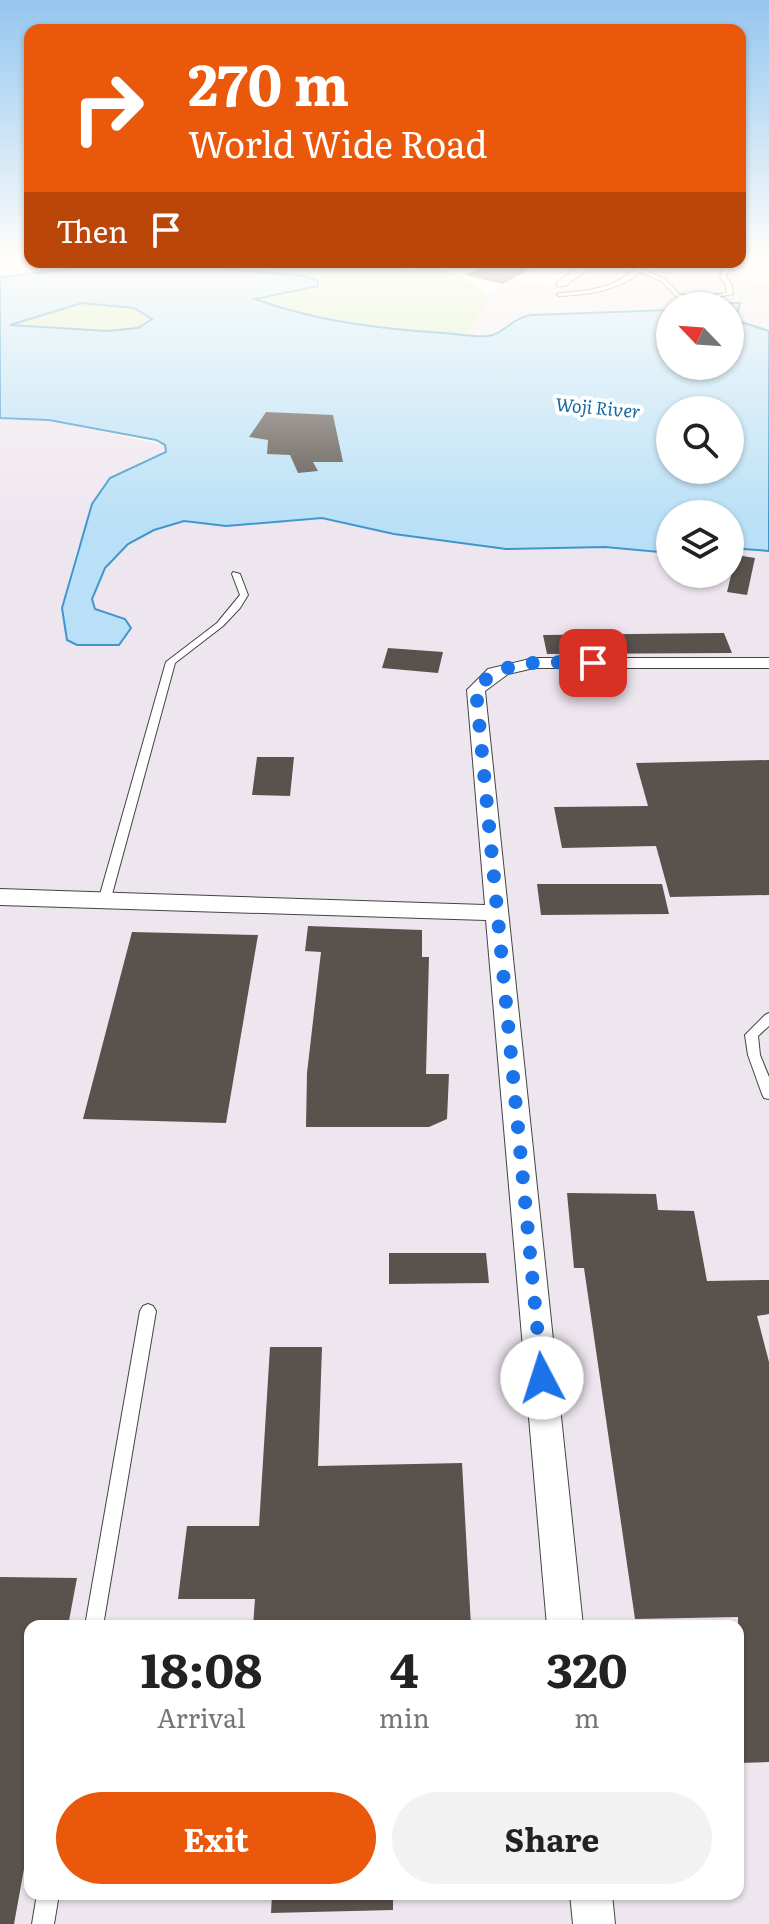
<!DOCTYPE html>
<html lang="en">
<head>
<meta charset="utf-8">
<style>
  :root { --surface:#fff; --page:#f2f2f2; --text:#222; --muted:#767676; --accent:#ea580c }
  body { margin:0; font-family:Literata,serif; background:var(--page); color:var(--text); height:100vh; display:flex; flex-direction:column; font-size:30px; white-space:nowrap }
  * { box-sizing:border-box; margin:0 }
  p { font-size:26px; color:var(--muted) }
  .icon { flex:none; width:44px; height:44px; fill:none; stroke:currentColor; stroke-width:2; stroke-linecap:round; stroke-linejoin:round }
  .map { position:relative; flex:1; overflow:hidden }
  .drawer { position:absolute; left:24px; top:1620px; width:720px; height:280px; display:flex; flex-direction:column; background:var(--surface); border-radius:16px; box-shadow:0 2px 6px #0004 }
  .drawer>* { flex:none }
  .top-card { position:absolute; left:24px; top:24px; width:722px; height:244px; border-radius:16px; box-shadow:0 2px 6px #0004; background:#ea580c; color:#fff; overflow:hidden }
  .needle { width:52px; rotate:295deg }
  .tools { position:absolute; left:656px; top:292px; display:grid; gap:16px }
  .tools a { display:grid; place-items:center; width:88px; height:88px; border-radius:50%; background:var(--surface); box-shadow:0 2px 6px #0004; font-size:40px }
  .pin { position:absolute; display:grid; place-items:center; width:68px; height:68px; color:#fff; margin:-34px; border-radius:16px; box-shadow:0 4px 12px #0006 }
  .me { position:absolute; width:88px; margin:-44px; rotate:355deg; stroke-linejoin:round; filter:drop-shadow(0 0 6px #0008) }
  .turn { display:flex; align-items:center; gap:28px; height:168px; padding:0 32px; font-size:36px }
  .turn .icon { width:104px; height:104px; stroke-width:2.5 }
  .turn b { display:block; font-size:56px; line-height:68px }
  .then { display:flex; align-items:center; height:76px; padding:0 32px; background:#0003; gap:16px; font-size:30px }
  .eta { display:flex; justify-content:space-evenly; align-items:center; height:136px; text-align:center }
  .eta b { font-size:48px; font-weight:700; line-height:56px }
  .action { display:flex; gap:16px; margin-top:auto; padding:16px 32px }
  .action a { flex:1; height:92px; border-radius:48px; background:var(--accent); color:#fff; font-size:32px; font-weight:700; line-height:92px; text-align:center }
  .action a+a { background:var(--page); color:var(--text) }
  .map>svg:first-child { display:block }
  .industrial { fill:#eee6ef; fill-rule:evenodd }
  .green { fill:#d5ebbd }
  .water { fill:#b9e0f7; stroke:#3f96cf; stroke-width:2; fill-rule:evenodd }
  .building { fill:#5a524d }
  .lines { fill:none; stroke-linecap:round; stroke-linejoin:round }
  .service-casing { stroke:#444; stroke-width:2 }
  .minor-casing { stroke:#444; stroke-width:2 }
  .service { fill:#fff; fill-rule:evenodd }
  .minor { fill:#fff; fill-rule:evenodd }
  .route { stroke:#1a73e8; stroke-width:14; stroke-dasharray:0 25.2 }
  .labels { text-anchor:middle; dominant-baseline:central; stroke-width:8; stroke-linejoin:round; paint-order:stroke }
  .far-water-label { font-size:18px; font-style:italic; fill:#1768a6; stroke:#fff }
</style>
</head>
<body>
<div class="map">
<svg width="769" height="1924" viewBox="0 0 769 1924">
  <rect width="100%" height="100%" fill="#fffdf5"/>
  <path class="industrial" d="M740 256H752L757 261 741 280 769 283V331L735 320 740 303H689L670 306V310L531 315 514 319 502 331 489 336 466 335 487 302V295L512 280 548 286 584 262H740Z
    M0 418 49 420 165 445 166 452 157 459 123 471 84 534 76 553 62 608 125 619 95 609 92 599 105 568 128 544 154 530 184 521 226 526 322 518 394 534 505 549 605 547 670 553V574H730V548L769 551V1924H0ZM30 1626H738V1894H30Z"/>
  <path class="green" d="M186 265H378L412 271 429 265 464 278 487 295V302L466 335C395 329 321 323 254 299L302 290 318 281 304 276Z
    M82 303 134 308 152 319 138 328 107 331 9 325Z"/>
  <path class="water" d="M103 265 111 268 186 265 304 276 318 281V286L255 299C314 321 381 329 444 333 458 334 474 337 487 336 505 334 509 319 531 315L670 310V366H730V306H684L688 303H740L735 320 769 331V551L730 548V514H670V553L605 547 506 549 394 534 322 518 226 526 184 521 154 530 128 544 105 568 92 599 95 609 125 619 131 628 119 645H77L67 640 62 608 92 504 110 478 166 452 165 445 156 440 49 420 0 418V277ZM82 303 134 308 152 319 138 328 107 331 10 325ZM670 410H730V470H670Z"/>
  <path class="building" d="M495 262H542L503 284 465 275Z
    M266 412 333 415 343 462H313L318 471 298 473 290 455 267 454 268 440 249 437Z
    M736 555 755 558 747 595 727 592Z
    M724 633 732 653 547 654 543 635Z
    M388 648 443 652 438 673 382 668Z
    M257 757H294L290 796 252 795Z
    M769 760V895L670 897 656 846 562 848 554 807 648 806 636 763Z
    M537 884H662L669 914 541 915Z
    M308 926 422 930V957H429L426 1074H449L447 1119 429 1127H306L307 1073 321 952 305 951Z
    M132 932 258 935 226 1123 83 1119Z
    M567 1193 656 1194 658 1210 694 1211 707 1281 769 1280V1314L757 1316 769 1362V1762L738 1763V1617L635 1619 584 1268H574Z
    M389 1253H486L489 1283 389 1284Z
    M270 1347H322L318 1466 462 1463 471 1626H253L255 1599H178L187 1526H259Z
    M0 1577 77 1578 68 1626H30V1836L14 1924H0Z
    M272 1894H393V1910L271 1913Z"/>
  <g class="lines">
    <defs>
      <path id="service" d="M643 262 646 264 642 269 665 279 679 294 696 297 727 293 725 283 720 278 725 262H731L726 278 731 283 733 294 696 301 677 297 661 281 640 272C618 291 587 295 559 296L556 294C564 292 574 292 583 291 610 287 624 280 643 262Z
        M233 572 240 574 248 595 240 608 223 626 175 663 111 898 105 902 101 901 99 898 166 662 217 623 240 595 232 574Z
        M769 1013V1026L758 1036 760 1055 769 1077V1099L764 1098 762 1094 748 1055 745 1035 765 1015Z
        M148 1304 153 1306 156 1311 103 1626H85L140 1311 143 1306Z
        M37 1894H59L54 1924H32Z"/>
      <path id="minor" d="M586 262H598L565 286H557V282Z
        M534 658H769V668H534L508 674 485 691 583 1626H547L486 920 0 905V889L485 905 467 690 488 669Z
        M570 1894H612L615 1924H573Z"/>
    </defs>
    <use href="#service" class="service-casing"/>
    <use href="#minor" class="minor-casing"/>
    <use href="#service" class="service"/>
    <use href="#minor" class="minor"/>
  </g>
  <linearGradient id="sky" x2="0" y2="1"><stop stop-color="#95c6ee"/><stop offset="0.49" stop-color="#fffefa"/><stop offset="1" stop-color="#fffefa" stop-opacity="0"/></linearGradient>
  <rect width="769" height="525" fill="url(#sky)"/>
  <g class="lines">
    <path class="route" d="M542 1378 476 690C502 655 553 663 593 663"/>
  </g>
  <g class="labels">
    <g class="far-water-label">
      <text transform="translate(598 407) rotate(5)">Woji River</text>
    </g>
  </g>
</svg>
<div class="tools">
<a><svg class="needle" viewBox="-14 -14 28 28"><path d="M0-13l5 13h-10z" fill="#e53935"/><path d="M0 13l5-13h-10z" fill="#767676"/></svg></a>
<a><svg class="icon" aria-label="search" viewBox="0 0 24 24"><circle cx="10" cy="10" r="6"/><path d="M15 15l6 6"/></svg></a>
<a><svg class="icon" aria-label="layers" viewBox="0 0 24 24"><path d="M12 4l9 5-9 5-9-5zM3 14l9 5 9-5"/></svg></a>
</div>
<div class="pin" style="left:593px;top:663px;background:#d93025"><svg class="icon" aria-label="arrive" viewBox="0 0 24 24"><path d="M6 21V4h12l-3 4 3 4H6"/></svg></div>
<svg class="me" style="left:542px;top:1378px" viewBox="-20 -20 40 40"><circle r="19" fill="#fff"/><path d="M0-13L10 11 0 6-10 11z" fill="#1a73e8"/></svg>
<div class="top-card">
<div class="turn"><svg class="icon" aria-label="right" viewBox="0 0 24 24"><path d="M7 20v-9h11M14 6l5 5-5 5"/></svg><div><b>270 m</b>World Wide Road</div></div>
<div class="then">Then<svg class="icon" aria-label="arrive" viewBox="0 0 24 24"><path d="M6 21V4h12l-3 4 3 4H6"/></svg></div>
</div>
<section class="drawer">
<div class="eta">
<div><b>18:08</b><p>Arrival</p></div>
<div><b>4</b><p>min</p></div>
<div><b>320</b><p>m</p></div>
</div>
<div class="action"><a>Exit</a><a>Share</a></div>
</section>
</div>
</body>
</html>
